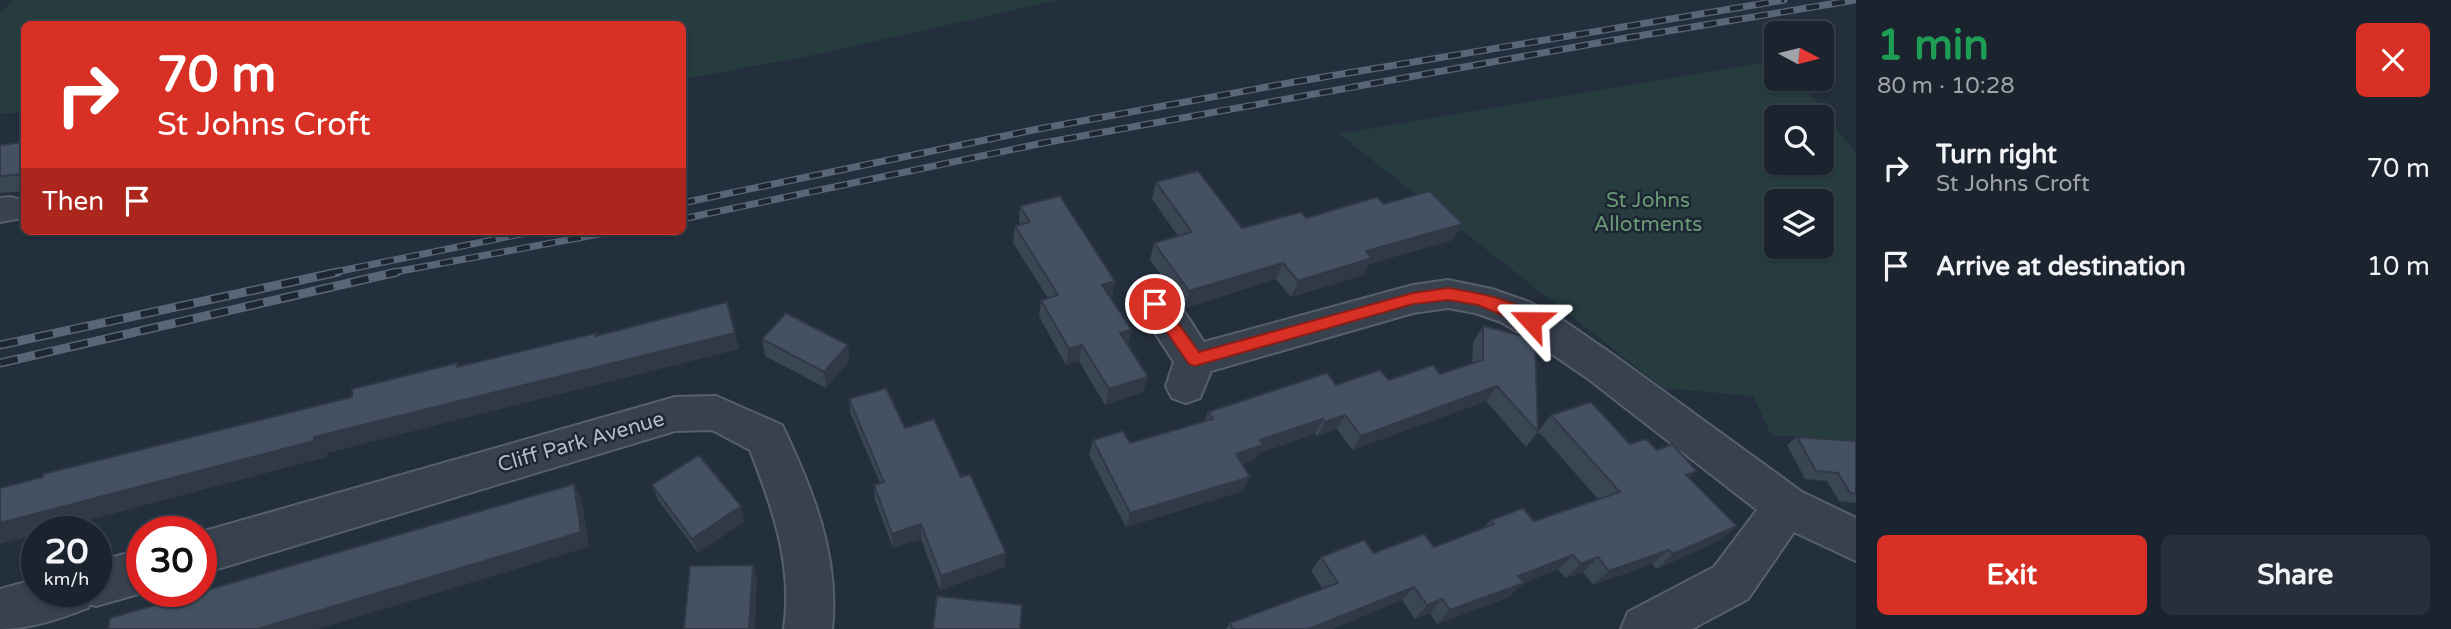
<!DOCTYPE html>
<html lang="en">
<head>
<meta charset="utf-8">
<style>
  :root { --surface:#1b232e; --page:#282f3a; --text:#f1f3f6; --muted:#a0a4aa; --line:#39404a; --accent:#d93025 }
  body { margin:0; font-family:"Varela Round",sans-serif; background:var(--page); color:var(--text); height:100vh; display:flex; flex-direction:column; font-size:26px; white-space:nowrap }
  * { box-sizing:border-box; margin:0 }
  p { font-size:23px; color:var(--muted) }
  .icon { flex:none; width:38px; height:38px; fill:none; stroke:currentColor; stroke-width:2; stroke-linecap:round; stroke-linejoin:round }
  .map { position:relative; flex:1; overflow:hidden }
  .details { display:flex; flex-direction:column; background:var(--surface); width:595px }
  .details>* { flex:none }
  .hud { position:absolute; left:21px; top:21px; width:665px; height:214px; border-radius:10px; box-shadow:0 2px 5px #0004,0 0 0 2px var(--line); background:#d93025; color:#fff; overflow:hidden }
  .needle { width:46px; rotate:97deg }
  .controls { position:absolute; left:1764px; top:21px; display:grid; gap:14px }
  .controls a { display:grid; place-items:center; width:70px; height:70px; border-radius:10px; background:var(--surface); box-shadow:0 2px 5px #0004,0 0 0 2px var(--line); font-size:35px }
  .speed { position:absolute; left:21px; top:516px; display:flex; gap:14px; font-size:35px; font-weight:700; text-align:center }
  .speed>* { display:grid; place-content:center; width:91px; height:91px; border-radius:50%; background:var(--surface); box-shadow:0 2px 5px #0004,0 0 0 2px var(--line); line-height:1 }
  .speed small { font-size:18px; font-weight:400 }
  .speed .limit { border:10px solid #d22; background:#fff; color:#111 }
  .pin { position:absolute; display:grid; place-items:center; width:60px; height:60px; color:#fff; margin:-30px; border:4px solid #fff; border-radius:50%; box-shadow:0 2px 7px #0007 }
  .me { position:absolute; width:77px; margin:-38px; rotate:294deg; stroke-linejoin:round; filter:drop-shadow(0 0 5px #0008) }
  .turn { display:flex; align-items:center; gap:24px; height:147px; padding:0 21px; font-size:32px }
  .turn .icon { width:91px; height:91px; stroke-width:2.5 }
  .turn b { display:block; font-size:49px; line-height:60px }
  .then { display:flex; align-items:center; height:66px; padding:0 21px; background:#0003; gap:14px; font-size:26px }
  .round { display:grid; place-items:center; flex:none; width:74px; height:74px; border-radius:10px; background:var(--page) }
  .overview { display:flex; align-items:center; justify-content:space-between; height:119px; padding:0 21px }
  h1 { font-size:42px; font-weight:700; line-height:52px; color:#1e9e55 }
  .button { display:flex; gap:14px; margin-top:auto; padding:14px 21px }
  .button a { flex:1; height:80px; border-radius:10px; background:var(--accent); color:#fff; font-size:28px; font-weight:700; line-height:80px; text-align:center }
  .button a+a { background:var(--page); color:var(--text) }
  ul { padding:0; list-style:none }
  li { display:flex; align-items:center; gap:21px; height:98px; padding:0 21px }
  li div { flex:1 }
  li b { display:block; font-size:26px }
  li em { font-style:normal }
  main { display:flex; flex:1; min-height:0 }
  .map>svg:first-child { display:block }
  .green { fill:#263c3f; fill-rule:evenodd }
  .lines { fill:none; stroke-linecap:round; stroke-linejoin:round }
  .minor-casing { stroke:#565f6c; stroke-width:4 }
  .minor { fill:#38414e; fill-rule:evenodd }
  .rail-far1-casing { stroke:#5a6575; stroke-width:7 }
  .rail-casing { stroke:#5a6575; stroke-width:9 }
  .rail-far1 { stroke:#1d2633; stroke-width:4.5; stroke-dasharray:13; stroke-linecap:butt }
  .rail { stroke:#1d2633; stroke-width:6; stroke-dasharray:18; stroke-linecap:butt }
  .wall { fill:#3b4654 }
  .shaded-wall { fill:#303945 }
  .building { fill:#455162; stroke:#303945; stroke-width:2 }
  .route { fill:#d93025; stroke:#8d1f18; stroke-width:2 }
  .labels { text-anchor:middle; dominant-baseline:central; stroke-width:5; stroke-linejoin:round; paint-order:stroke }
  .park-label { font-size:21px; fill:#6b9a76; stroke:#1d2633 }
  .street-label { font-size:21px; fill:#b4bcc9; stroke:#1d2633 }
</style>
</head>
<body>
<main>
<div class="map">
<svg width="1856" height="629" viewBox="0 0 1856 629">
  <rect width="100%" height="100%" fill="#242f3e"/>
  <path class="green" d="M14 0H1058L809 56 683 79 682 24H24V112L0 114V14Z
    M1776 61V79H1798L1856 154V441L1771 435 1753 396 1663 388 1339 134ZM1776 117H1822V163H1776ZM1776 201H1822V247H1776Z"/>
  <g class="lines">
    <defs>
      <path id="minor" d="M10 197 22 200V218L0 222V198Z
        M1448 280 1492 289 1529 302 1561 319 1615 356 1802 492 1856 518V561L1794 532 1748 599 1692 629H1621L1628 612 1714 567 1757 510 1587 378 1533 341 1501 322 1475 313 1448 308 1413 313 1211 371 1200 398 1186 403 1172 398 1166 386 1174 362 1136 304 1142 294C1174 284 1187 318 1204 342L1413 285Z
        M716 396 782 425C813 489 840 558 832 629H784C793 565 773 509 750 450L712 430 675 431 201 574V532L675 397Z
        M142 549V592H145L96 606 90 604 88 608C60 619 30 629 0 629V589L37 579V592H96V562Z"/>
    </defs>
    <use href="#minor" class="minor-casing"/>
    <use href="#minor" class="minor"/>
    <defs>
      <path id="rail-far1" d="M682 203 1038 129 1294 82 1784 0
        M682 219 1043 143 1614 40 1855 0
        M330 273 536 231
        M389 273 616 231"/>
      <path id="rail" d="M0 345 338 272
        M0 363 397 272"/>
    </defs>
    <use href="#rail-far1" class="rail-far1-casing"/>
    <use href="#rail" class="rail-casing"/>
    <use href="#rail-far1" class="rail-far1"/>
    <use href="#rail" class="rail"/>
  </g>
  <path class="wall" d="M24 142V191L0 193V145Z
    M1156 182 1242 228 1384 204 1453 240 1369 264 1364 275 1291 297 1276 279 1185 308 1150 260 1154 243 1178 236 1152 199Z
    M1020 206 1115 281 1112 297 1110 298 1128 346 1148 377 1143 392 1105 405 1079 361 1066 365 1039 316 1041 300 1048 298 1013 243 1015 226 1020 225 1019 222Z
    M1483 326 1538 432 1526 447 1486 401 1352 450 1337 429 1317 436 1315 434 1259 453 1256 459 1242 464 1243 491 1126 527 1089 455 1093 440 1130 443 1205 421 1208 412 1336 385 1440 374 1472 364 1473 342Z
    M762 339 848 345 849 361 826 388 765 356Z
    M849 399 905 428 961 477 1006 553 1004 567 940 590 921 539 893 548 875 500 874 485 880 483 851 415Z
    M1551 415 1630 444 1657 450 1689 478 1737 526 1718 541 1656 569 1652 564 1593 585 1583 572 1565 578 1558 569 1523 583 1509 597 1437 624 1430 613 1415 619 1402 600 1332 629H1226L1230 623 1323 589 1311 571 1321 557 1434 547 1482 529 1491 520 1534 521 1598 499 1538 431Z
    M1797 437 1856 441V503L1839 501 1827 481 1805 479 1787 445Z
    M652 485 745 521 698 553 658 500Z"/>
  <path class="shaded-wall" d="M1463 224 1453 240 1369 264 1364 275 1291 297 1298 281 1366 251Z
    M1283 263 1276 279 1185 308 1189 291Z
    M1115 281 1112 297 1099 301 1102 285Z
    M1132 330 1128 346 1120 333Z
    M735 333 739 349 327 453V457L44 532H37V534L0 544V523L314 437Z
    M848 345 849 361 826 388 824 372Z
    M1082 345 1079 361 1066 365 1069 349Z
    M1148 377 1143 392 1105 405 1109 389Z
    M1497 386 1486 401 1352 450 1361 436Z
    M1345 415 1337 429 1317 436 1325 422Z
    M1323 419 1315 434 1259 453 1256 459 1229 469 1236 454 1260 440Z
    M1697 471 1680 486 1686 475Z
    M1250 477 1243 491 1126 527 1130 513Z
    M574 484 582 499 589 547 318 629H258Z
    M741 506 745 521 698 553 692 539Z
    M921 524V539L893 548 892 534Z
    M1737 526 1718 541 1656 569 1673 554Z
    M1669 550 1652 564 1593 585 1609 571Z
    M1006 553 1004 567 940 590 941 576Z
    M1573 555 1558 569 1504 590 1518 576Z
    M1598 557 1583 572 1565 578 1581 564Z
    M753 565 757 579 755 629H749Z
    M1524 583 1509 597 1437 624 1450 610Z
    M1414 587 1402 600 1332 629H1309Z
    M1442 599 1430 613 1415 619 1427 605Z"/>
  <path class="building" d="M24 142V174L0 176V145Z
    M1198 171 1242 228 1301 212 1306 218 1377 197 1384 204 1430 191 1463 224 1366 251 1372 258 1298 281 1283 263 1189 291 1154 243 1192 232 1156 182Z
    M1060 196 1115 281 1102 285 1132 330 1120 333 1148 377 1109 389 1082 345 1069 349 1041 300 1058 295 1015 226 1030 222 1020 206Z
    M727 302 735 333 314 437V441L0 523V488L43 477V474L352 397V389L457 363V367L596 333V336Z
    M786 313 848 345 824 372 762 339Z
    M1483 326 1535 339 1538 432 1497 386 1361 436 1345 415 1325 422 1323 419 1260 440 1263 445 1236 454 1250 477 1130 513 1093 440 1123 431 1130 443 1213 419 1208 412 1327 373 1336 385 1380 370 1389 380 1433 365 1440 374 1483 360Z
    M886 388 905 428 934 419 961 477 970 474 1006 553 941 576 921 524 892 534 874 485 884 482 849 399Z
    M1591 402 1630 444 1646 439 1657 450 1672 444 1697 471 1686 475 1737 526 1673 554 1669 550 1609 571 1598 557 1581 564 1573 555 1518 576 1524 583 1450 610 1442 599 1427 605 1414 587 1309 629H1233L1230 623 1338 583 1321 557 1364 540 1374 553 1424 534 1434 547 1494 524 1491 520 1523 508 1534 521 1620 492 1551 415Z
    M1797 437 1856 441V494L1850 493 1838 473 1816 471Z
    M699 455 741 506 692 539 652 485Z
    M574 484 581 532 258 629H108L110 618Z
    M753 565 749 629H684L690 566Z
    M937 596 1022 605 1020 629H933Z"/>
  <path class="route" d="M1448 288C1471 292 1526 300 1539 321L1531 327 1478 305 1448 300 1413 304 1195 366 1189 364 1147 304 1149 300H1161L1199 352 1413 293Z"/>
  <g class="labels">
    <g class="park-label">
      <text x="1648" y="200">St Johns<tspan x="1648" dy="24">Allotments</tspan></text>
    </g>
    <g class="street-label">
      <text transform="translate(581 442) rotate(-16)">Cliff Park Avenue</text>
    </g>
  </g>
</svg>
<div class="controls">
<a><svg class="needle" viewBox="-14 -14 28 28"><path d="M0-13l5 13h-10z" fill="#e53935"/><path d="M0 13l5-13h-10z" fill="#a0a4aa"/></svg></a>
<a><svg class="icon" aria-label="search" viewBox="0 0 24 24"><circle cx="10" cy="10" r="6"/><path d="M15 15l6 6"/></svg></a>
<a><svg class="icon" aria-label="layers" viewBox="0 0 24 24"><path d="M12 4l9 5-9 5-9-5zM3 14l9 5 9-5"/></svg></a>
</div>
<div class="speed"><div>20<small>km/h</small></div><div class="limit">30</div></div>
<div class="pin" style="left:1155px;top:304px;background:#d93025"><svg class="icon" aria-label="arrive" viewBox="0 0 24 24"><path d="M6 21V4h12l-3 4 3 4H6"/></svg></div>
<svg class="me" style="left:1531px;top:321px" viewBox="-20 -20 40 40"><path d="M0-17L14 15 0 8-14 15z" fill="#d93025" stroke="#fff" stroke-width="4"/></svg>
<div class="hud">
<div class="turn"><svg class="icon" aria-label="right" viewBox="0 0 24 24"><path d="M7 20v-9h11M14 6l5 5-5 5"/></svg><div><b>70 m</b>St Johns Croft</div></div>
<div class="then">Then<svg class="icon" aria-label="arrive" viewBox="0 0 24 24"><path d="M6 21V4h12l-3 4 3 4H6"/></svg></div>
</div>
</div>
<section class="details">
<div class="overview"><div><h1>1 min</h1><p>80 m · 10:28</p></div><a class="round" style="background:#d93025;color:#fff"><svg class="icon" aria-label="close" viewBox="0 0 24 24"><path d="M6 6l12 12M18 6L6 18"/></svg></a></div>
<ul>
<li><svg class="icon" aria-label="right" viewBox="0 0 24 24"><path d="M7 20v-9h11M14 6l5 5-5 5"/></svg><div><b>Turn right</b><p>St Johns Croft</p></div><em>70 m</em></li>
<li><svg class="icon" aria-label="arrive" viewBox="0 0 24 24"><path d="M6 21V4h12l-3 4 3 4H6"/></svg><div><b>Arrive at destination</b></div><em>10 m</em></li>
</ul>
<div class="button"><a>Exit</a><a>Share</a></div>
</section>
</main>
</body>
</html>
